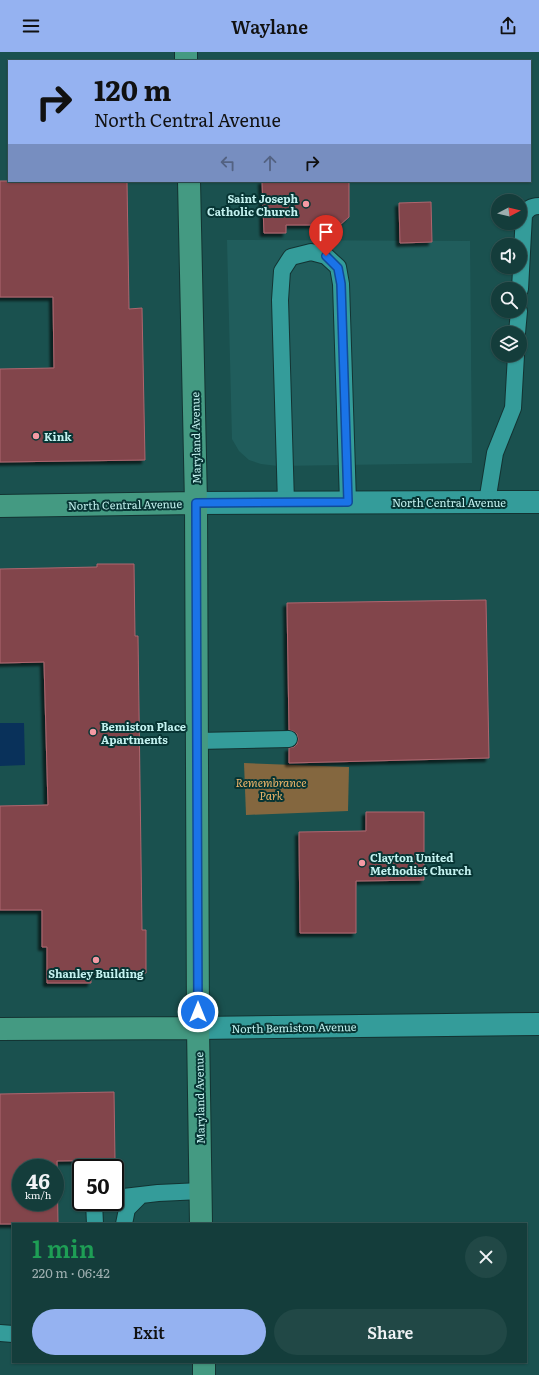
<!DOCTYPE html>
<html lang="en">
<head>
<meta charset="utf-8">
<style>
  :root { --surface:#143d3b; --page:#214846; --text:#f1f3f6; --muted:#9daeaf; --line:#335655; --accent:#95b2f1 }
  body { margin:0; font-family:Literata,serif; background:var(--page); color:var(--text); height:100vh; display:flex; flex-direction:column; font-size:15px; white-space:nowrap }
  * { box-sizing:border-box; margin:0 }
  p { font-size:13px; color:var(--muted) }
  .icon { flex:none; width:22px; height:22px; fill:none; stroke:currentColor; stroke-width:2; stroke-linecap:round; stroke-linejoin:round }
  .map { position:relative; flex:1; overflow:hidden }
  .drawer { position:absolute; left:12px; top:1171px; width:515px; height:140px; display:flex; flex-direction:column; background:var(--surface); border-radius:0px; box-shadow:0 1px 3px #0004,0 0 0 1px var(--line) }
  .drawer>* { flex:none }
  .banner { position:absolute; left:8px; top:8px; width:523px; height:122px; border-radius:0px; box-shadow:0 1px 3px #0004,0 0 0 1px var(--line); background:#95b2f1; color:#111; overflow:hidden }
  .needle { width:26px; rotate:83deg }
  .buttons { position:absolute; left:491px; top:142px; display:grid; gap:8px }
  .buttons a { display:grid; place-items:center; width:36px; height:36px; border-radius:50%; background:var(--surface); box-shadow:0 1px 3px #0004,0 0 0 1px var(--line); font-size:20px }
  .speed { position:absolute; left:12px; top:1107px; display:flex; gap:8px; font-size:20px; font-weight:700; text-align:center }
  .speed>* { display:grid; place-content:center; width:52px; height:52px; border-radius:50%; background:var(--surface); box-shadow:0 1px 3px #0004,0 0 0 1px var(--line); line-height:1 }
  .speed small { font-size:10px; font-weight:400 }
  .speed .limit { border:2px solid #111; border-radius:6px; background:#fff; color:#111 }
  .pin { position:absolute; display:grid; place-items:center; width:34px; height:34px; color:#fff; margin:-41px -17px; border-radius:50% 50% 50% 0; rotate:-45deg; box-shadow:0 0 4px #0007 }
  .pin .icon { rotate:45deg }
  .me { position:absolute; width:44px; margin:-22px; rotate:0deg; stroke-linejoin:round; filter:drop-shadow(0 0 3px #0008) }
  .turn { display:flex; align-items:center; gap:14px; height:84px; padding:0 20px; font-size:18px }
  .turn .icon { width:52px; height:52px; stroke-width:2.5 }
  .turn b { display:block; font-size:28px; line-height:34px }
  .lanes { display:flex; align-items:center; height:38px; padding:0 20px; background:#0003; justify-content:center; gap:20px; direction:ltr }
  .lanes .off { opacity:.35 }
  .round { display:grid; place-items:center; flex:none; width:42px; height:42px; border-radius:21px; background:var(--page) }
  .head { display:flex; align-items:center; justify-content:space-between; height:68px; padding:0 20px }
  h1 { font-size:24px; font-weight:600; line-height:30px; color:#1e9e55 }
  .action { display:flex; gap:8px; margin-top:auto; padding:8px 20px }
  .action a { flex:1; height:46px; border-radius:24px; background:var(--accent); color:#111; font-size:16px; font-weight:600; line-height:46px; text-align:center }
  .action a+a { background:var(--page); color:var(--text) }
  header { display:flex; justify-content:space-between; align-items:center; height:52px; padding:0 20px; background:var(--accent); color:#111; font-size:18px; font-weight:600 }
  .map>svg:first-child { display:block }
  .built { fill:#205d5c }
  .green { fill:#84673f }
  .water { fill:#09315a }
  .building { fill:#82444c; stroke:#ae666e; fill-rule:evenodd; filter:url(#shadow) }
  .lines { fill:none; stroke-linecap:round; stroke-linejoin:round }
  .lane-casing { stroke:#133332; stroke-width:18 }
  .street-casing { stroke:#133332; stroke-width:24 }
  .secondary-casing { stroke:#133332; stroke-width:24 }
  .lane { stroke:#349c9a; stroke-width:16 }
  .street { stroke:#349c9a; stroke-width:22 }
  .secondary { stroke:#449a82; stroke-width:22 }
  .route-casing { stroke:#114b97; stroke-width:10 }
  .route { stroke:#1a73e8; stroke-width:7 }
  .poi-dot { fill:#f49aa4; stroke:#073534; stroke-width:1.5 }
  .labels { text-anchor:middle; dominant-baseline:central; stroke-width:4; stroke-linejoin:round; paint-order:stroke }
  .poi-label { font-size:11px; font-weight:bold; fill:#c3f1ef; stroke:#073534; text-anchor:start }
  .street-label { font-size:11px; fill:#c3f1ef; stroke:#073534 }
  .park-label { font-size:11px; font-style:italic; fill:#f0b66a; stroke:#073534 }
</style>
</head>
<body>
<header><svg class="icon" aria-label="menu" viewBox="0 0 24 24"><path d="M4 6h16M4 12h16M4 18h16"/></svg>Waylane<svg class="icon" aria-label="share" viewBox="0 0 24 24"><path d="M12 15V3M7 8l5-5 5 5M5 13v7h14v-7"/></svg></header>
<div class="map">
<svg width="539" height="1323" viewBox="0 0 539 1323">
  <defs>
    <filter id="shadow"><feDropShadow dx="-3.5" dy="3.5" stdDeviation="1" flood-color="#0009"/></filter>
  </defs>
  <rect width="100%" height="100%" fill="#1a514f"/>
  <path class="built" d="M227 188 470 189 472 411 278 414 261 412 249 408 239 399 232 387Z"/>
  <path class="green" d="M244 711 349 715 348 759 246 763Z"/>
  <path class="water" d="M0 671H24L25 713 0 714Z"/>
  <path class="building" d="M0 129H127L129 257 142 256 145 408 0 410V317L54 316 53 245H0Z
    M262 129H349V165L340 173H286V181H264Z
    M431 150 432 190 400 191 399 151Z
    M97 512H134L135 584H138L142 878H146V921L91 922V931H47V895H42V858H0V754L48 753 44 610 0 611V517L97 515Z
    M486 548 489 706 289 711V696L294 695 297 692 298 687 297 682 293 679 289 678 287 551Z
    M366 760H424V828L356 829V881H300L299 780 366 779Z
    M114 1040 115 1108 57 1109 58 1172H0V1042ZM21 1116H55V1150H21Z"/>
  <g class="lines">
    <defs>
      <path id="lane" d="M520 237 524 163C528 157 531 154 539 154
        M517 281 519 259
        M487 450 495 401 513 356 516 303
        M286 451 280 248 282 219 291 205 311 200 326 204 338 215 341 232 348 450
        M197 689 289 687
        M115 1146 158 1141 201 1139
        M94 1150 95 1172
        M124 1172 127 1157 141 1143
        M0 1281 13 1282"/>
      <path id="street" d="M196 451 539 450
        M198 976 539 972"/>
      <path id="secondary" d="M186 0V9
        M189 129 196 451 198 976 201 1172
        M0 454 196 451
        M0 977 198 976
        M204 1310V1323"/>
    </defs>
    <use href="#lane" class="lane-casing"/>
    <use href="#street" class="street-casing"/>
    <use href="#secondary" class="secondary-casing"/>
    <use href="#lane" class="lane"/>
    <use href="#street" class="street"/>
    <use href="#secondary" class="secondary"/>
  </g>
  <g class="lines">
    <defs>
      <path id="route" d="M198 960 196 451 348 450 341 232 338 216 326 204"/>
    </defs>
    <use href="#route" class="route-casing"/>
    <use href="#route" class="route"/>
  </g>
  <g class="poi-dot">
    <circle cx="306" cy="152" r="4"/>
    <circle cx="36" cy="384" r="4"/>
    <circle cx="93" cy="680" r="4"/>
    <circle cx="362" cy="811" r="4"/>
    <circle cx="96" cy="908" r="4"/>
  </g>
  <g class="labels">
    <g class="poi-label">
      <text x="298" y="146" text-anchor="end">Saint Joseph<tspan x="298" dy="13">Catholic Church</tspan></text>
      <text x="44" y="384">Kink</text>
      <text x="101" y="674">Bemiston Place<tspan x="101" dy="13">Apartments</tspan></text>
      <text x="370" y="805">Clayton United<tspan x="370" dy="13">Methodist Church</tspan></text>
      <text x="96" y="921" text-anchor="middle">Shanley Building</text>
    </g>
    <g class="street-label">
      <text transform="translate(195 386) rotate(-91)">Maryland Avenue</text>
      <text x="449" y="450">North Central Avenue</text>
      <text transform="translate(125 452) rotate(-1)">North Central Avenue</text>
      <text transform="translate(294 975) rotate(-1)">North Bemiston Avenue</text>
      <text transform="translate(199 1046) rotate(-91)">Maryland Avenue</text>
    </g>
    <g class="park-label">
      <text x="271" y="730">Remembrance<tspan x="271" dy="13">Park</tspan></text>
    </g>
  </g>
</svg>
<div class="buttons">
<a><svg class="needle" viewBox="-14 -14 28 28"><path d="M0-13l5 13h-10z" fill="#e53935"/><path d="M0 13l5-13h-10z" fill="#9daeaf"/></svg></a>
<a><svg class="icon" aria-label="sound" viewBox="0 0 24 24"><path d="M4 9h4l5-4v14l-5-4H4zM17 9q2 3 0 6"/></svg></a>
<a><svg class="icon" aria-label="search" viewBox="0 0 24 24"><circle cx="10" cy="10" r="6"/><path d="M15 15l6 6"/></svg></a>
<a><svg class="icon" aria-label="layers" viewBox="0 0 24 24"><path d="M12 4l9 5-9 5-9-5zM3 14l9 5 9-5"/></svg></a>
</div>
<div class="speed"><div>46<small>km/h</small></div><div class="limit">50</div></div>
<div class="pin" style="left:326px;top:204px;background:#d93025"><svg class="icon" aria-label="arrive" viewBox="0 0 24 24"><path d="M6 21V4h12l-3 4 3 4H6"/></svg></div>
<svg class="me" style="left:198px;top:960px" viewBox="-20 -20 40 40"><circle r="17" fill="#1a73e8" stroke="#fff" stroke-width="3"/><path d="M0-11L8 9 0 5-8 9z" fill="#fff"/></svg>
<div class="banner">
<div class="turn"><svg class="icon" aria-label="right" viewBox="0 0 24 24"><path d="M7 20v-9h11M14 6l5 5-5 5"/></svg><div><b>120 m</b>North Central Avenue</div></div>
<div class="lanes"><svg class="icon off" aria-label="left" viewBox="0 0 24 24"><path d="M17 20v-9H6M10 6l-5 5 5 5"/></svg><svg class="icon off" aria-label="ahead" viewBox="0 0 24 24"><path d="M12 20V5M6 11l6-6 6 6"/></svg><svg class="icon" aria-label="right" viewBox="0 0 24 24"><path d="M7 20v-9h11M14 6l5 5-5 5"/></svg></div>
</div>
<section class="drawer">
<div class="head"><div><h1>1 min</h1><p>220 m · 06:42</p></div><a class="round"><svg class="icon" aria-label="close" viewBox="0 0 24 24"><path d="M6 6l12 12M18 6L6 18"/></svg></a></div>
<div class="action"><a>Exit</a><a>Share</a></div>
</section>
</div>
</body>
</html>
